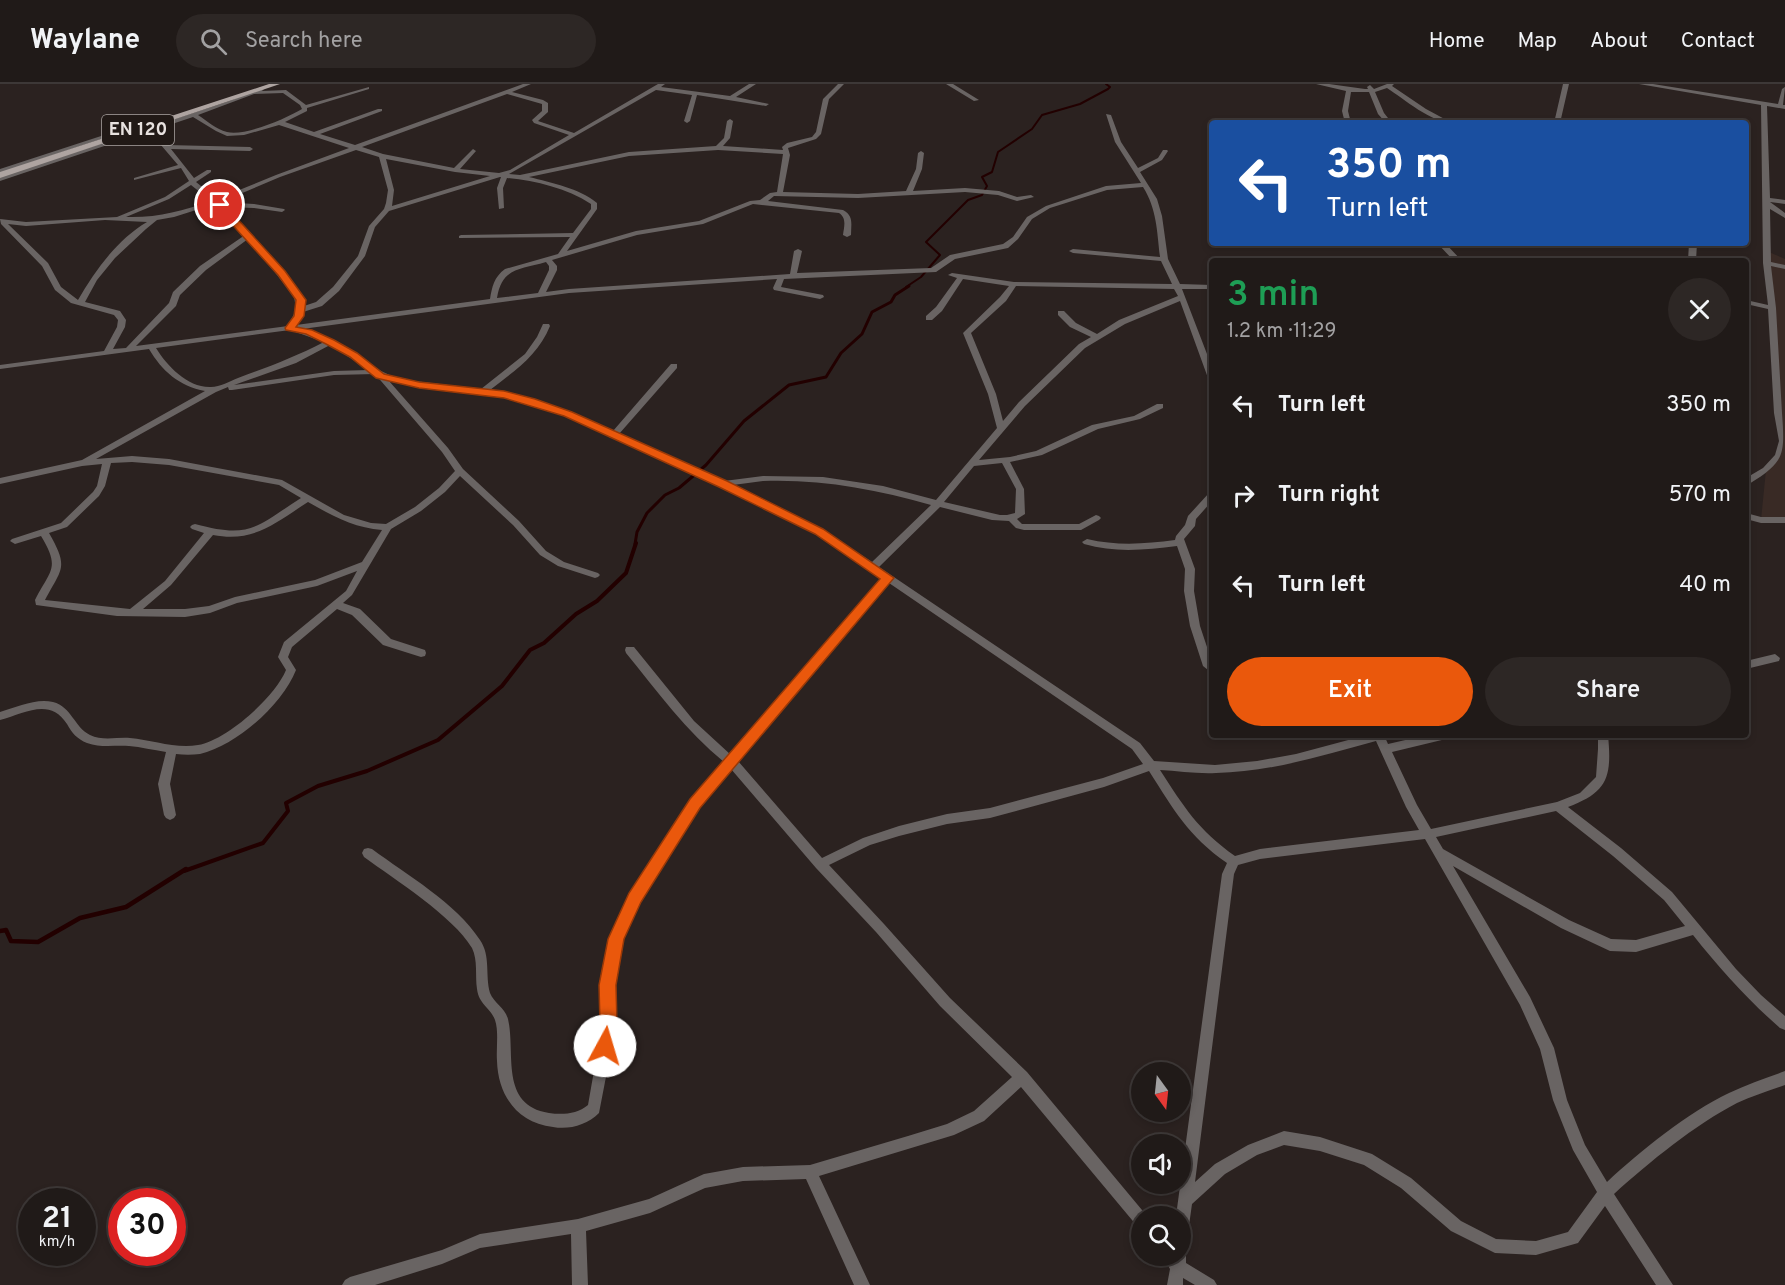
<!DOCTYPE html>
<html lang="en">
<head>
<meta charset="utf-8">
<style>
  :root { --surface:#201a18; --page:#2d2725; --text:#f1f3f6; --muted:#a2a1a2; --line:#3d3837; --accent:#ea580c }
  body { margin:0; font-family:Overpass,sans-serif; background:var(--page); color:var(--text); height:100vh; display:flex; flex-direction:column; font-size:22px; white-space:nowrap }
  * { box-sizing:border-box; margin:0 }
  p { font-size:20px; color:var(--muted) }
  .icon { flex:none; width:33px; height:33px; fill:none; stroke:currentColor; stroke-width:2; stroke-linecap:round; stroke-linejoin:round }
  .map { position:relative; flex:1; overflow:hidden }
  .side { position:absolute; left:1209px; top:174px; width:540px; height:480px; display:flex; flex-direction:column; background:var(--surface); border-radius:6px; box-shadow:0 3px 9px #0003,0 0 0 2px var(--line) }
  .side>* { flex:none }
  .hud { position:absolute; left:1209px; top:36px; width:540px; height:126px; border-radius:6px; box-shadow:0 3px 9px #0003,0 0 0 2px var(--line); background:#1a4fa0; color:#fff; overflow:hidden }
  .needle { width:39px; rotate:165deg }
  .fabs { position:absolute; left:1131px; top:978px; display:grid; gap:12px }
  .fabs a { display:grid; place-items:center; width:60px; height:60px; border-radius:50%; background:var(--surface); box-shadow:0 3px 9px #0003,0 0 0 2px var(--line); font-size:30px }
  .speed { position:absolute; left:18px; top:1104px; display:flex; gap:12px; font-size:30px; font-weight:700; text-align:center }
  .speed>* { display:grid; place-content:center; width:78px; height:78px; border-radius:50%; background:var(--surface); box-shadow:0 3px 9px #0003,0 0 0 2px var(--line); line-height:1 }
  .speed small { font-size:15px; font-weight:400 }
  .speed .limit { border:9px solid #d22; background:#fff; color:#111 }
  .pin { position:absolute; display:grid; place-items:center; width:51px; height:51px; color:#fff; margin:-26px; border:3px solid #fff; border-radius:50%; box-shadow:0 2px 6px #0007 }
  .me { position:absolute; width:66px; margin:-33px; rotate:6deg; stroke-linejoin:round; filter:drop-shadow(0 0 4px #0008) }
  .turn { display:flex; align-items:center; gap:21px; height:126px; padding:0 18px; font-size:27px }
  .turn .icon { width:78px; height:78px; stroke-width:2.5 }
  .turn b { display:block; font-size:42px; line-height:51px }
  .round { display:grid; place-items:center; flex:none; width:63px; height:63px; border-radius:32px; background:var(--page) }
  .summary { display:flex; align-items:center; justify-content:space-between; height:102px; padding:0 18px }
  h1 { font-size:36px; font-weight:600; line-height:45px; color:#1e9e55 }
  .primary-button { display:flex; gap:12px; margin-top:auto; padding:12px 18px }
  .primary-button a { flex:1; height:69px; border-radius:36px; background:var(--accent); color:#fff; font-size:24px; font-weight:600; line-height:69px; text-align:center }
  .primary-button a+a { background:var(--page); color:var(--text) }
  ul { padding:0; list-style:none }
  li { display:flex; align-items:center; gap:18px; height:90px; padding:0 18px }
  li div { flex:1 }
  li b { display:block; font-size:22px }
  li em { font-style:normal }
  header { display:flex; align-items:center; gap:36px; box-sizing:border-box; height:84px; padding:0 30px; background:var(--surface); border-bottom:2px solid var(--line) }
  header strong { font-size:28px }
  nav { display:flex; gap:33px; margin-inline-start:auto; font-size:21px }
  .search { width:420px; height:54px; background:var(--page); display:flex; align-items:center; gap:15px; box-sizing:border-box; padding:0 21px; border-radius:33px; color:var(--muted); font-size:22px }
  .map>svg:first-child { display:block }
  .built { fill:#392a25 }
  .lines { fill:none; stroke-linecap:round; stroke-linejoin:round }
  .stream-far3 { stroke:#200; stroke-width:2 }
  .stream-far2 { stroke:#200; stroke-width:3 }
  .stream-far1 { stroke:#200; stroke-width:4 }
  .stream { stroke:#200; stroke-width:4.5 }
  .minor { fill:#696463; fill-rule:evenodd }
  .major { fill:#aea4a1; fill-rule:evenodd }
  .route { fill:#ea580c; stroke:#983908; stroke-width:1.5 }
  .labels { text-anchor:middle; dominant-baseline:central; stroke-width:5; stroke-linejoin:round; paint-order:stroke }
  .shield { fill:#211916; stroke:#aca5a3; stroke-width:1.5 }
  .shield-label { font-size:18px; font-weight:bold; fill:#e7e1df }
</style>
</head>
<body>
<header>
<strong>Waylane</strong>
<div class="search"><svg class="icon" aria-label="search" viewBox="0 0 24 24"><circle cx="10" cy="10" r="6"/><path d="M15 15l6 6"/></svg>Search here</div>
<nav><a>Home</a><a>Map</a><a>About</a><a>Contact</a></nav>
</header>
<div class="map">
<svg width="1785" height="1201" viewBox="0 0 1785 1201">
  <rect width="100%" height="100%" fill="#2b2220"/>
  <path class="built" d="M1769 168 1785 175V436H1761L1766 386 1779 372 1783 357Z"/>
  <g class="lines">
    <path class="stream-far3" d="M906 203 921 193 940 171 926 158 968 116 982 111 987 102 982 93 992 88 998 68 1032 45 1042 31 1080 20 1108 5 1110 3 1106 0"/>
    <path class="stream-far2" d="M635 460 637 448 647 429 665 411 679 404 706 381 744 337 789 301 826 293 841 269 862 250 872 228 891 218 895 211 909 202"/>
    <path class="stream-far1" d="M184 787 263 759 288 727 286 719 318 702 367 687 438 656 502 602 530 566 544 559 576 530 597 517 626 489 636 459"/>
    <path class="stream" d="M0 847 6 846 11 857 38 858 80 834 126 823 186 785"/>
    <path class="minor" d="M523 0H531L512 8 543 16 548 19V28L538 37 574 49 658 0H665L661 3 730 12 749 0H756L736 13 769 20 766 22 697 11 690 37 687 39 684 37 692 11 656 6 509 90 520 91 629 68 716 62 724 54 727 37 730 35 733 37 730 54 723 62 783 66 782 63 787 59 812 53 816 48 823 15 838 0H844L829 15 821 50 816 55 788 64 790 71 783 108 858 110 906 107 916 85 918 69 921 67 924 69 922 85 913 107 965 104 999 107 1017 113 1031 111 1034 113 1017 117 998 111 965 108 858 114 774 112 768 117 843 126C854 132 851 140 851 151L847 153 843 151C844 143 847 134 839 129L753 120 703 140 637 151 552 176 557 182V186L546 208 569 205 790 190 794 167 798 165 802 167 797 189 931 184 950 171 1003 160 1013 153 1027 133 1046 122 1106 102 1141 99 1115 58 1106 30 1111 31 1121 58 1138 84 1158 74 1163 66H1167L1168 67 1162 76 1140 88 1157 115 1162 132 1168 175 1180 200 1212 201V205H1182L1212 283V296L1208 294 1180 217 1125 240 1085 264 1025 322 979 376 1010 373 1036 367 1092 341 1134 332 1157 320H1163V324L1140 335 1098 345 1042 371 1010 378 1024 405 1025 430 1017 435 1022 440H1079L1096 431 1099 432 1101 434 1099 436 1081 446H1024L1016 444 1009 437 992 436 940 423 879 483 1140 659 1154 677 1215 681 1257 677 1296 670 1367 651H1384L1388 660 1427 651H1451L1450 654 1446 655 1392 668 1417 721 1431 745 1557 718 1580 709 1596 693 1598 665V651H1608C1612 693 1608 708 1568 723L1621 764 1672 808 1736 885 1761 911 1785 932V946L1780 944C1748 916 1720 885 1693 851L1636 868 1610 867 1561 844 1453 782 1530 913 1554 964 1567 1016 1585 1061 1607 1098C1640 1067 1689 1028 1729 1009 1747 1000 1767 994 1785 987V1001C1769 1007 1752 1012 1737 1019 1696 1040 1648 1079 1614 1110L1673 1201H1656L1605 1122 1578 1159 1536 1171 1495 1169 1451 1147 1401 1104 1364 1081 1320 1067 1284 1061 1257 1071 1225 1090 1192 1120 1187 1156 1185 1161 1180 1163V1132H1176L1222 790 1227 779C1188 752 1174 726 1149 687L1104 703 990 734 947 740 899 752 870 761 829 781 884 840 950 914 1027 988 1147 1132H1142V1144L1137 1142 1021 1003 984 1037 954 1051 819 1092 870 1201H854L806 1095 743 1097 705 1104 650 1129 586 1147 588 1201H572L571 1150 480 1164 442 1180 375 1201H342L345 1196 350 1193 442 1166 480 1150 578 1135 649 1115 704 1090 743 1083 810 1081 908 1052 947 1040 974 1027 1012 993 940 922 876 848 816 784 731 685 699 723 639 817 622 855 613 901 616 941 599 1029C587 1041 569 1046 553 1043 517 1039 498 1011 497 977 496 964 499 948 495 936 491 924 479 921 477 905 475 892 478 876 472 864 453 832 394 795 364 773L362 769 364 765 368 764 372 765C407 791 456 819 480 856 491 872 485 891 490 909 494 919 505 924 508 935 516 969 499 1021 549 1029 563 1031 577 1030 588 1021L602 941 601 901 610 855 630 810 691 717 724 678C686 647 657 607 626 569L625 566 626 563H634L694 637 731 671 882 494 816 449 720 402 615 354H610L609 352 565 332 529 319 504 312 397 299 389 297 448 364 463 385 519 437 546 467 564 478 598 489 600 491 598 493 595 494 558 482 540 471 513 441 460 392 445 408 421 427 391 445 352 511 343 519 360 525 391 555 425 566 426 569 425 572 421 573 383 561 352 531 337 525 292 563 288 573 296 586C282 621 237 661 200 670 192 671 184 671 176 670L170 700 176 731 174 734 170 736 166 734 164 731 158 700 166 668C153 666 141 663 129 662 114 661 101 664 87 659 77 655 72 649 67 640 50 613 25 629 0 636V628C17 623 36 614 53 618 72 623 74 643 90 651 102 657 117 653 130 654 152 656 176 665 198 661 227 656 275 613 286 586L278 573 284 558 346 507 357 487 317 502 237 519 210 529 185 533 117 532 36 521 35 516C50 486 61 485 41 452L15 460 10 457 12 455 61 439 93 408 97 402 102 380 82 382 0 400V394L82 376 205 307C179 302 162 287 149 265L0 285V281L104 267 117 243 118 236 114 231 71 219 55 206 42 182 1 140 0 135 26 138 117 133 165 113 189 97 181 84 134 96V94L178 81 149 47 0 97V93L232 16 261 3 264 5 262 7 286 6 306 21 369 3V5L307 24V27L285 38 314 48 378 25H382V27L320 50 355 61ZM283 9 300 21 302 25C287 34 244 53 227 48 216 45 207 37 198 31L254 10ZM507 10 542 20V27L532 36 534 39 569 51 510 86 499 89 460 85 476 67 473 65 454 84 383 70 362 63ZM193 33 216 47 227 52 244 51 279 41 349 64 276 91 217 115 196 98 211 88V86H207L194 94 171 65 250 67 253 65 250 63 167 61 154 46ZM356 66 379 73 388 106 386 119 384 125 369 142 358 172 333 203 316 218 304 222 302 212 298 205 251 150 226 123 254 124 282 128 285 126 284 125 254 120 221 118 280 93ZM718 66 783 70 777 108 770 109 760 116 750 117 699 137 636 147 567 167 597 125V119C579 104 552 99 529 93L629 72ZM386 75 455 88 490 92 392 122 394 106ZM500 93H501L497 104 499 125 504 124 503 104 507 94C536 97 566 104 591 120V125L573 149 461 151 459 152V154L570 153 558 170 505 185C494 193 492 203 490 215L296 241 303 228 322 222 339 207 365 172 375 143 389 127ZM191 101 211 117C182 127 157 134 126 133L169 115ZM1143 103C1157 125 1157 148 1160 173L1073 165 1069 167 1073 169 1161 177 1172 200 1014 198 952 189 948 191 957 194 936 223 926 232V236H932L942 227 963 195 1009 202 1000 213 963 249 988 310 997 344 936 416 883 402 823 393 763 392 724 397 619 350 677 284V280H671L613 347C573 329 533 311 490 306 514 287 538 272 550 242L549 240H543L537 253 525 270 481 305 398 295 381 287 340 260 302 245 569 209 777 195 773 204 774 206 820 215 824 213 823 211 781 203 784 195 936 188 955 175 1008 164 1018 155 1032 135 1050 124 1107 106ZM215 120 245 151 200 182 173 208 169 219 126 264 113 265 125 243 126 236 120 227 85 218 97 196 115 174 146 145 157 136 174 133ZM105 136 147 138C118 155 95 186 78 216L61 203 48 179 8 140 26 142ZM248 155 294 212 296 226 288 242 136 262 176 222 180 211 206 186ZM546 178 549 182V186L538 209 497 214C502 183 520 186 546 178ZM1016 202 1174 205 1178 212 1119 236 1097 250 1076 239 1064 227H1058V231L1070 243 1091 253 1079 260 1019 318 1003 337 996 310 971 249 1006 217ZM290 246 324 258C295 273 268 283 238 294 230 297 220 303 211 303 188 304 167 282 156 264ZM330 261 369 286 334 287 234 301 296 279ZM375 290 442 368 455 387 439 404 415 423 386 440 371 439 344 431 282 396 169 375 132 372 96 375 216 308 228 303 229 306H232L334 291ZM132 378 169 381 279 401 301 414C256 443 250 455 195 440L192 441 190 443 192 445 204 449 165 497 130 525 45 516C62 484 69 484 49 449L67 443 99 412 105 402 111 379ZM1002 379 1016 405 1015 429 1007 431H1000L944 418 974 382ZM763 397C821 395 875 405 931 421L872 478 822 445 733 401ZM308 418C331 431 354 444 382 446L362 478 315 496 235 513 209 522 185 525H143L171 501 213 451C254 459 275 439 308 418ZM889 499 1132 665 1143 680 1103 694 990 724 947 730 899 742 863 754 822 774 738 677ZM1376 657 1406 723 1419 746 1260 765 1235 772C1198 746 1184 723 1160 686 1178 687 1198 690 1216 689 1271 688 1324 671 1376 657ZM1556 727 1613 772 1664 816 1685 842 1636 856 1611 855 1569 836 1443 765 1436 753ZM1425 755 1520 921 1540 965 1553 1016 1573 1066 1597 1108 1568 1148 1536 1157 1496 1155 1461 1137 1411 1094 1372 1070 1320 1053 1284 1047 1248 1061 1215 1080 1195 1098 1234 790 1238 781 1260 775Z
      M946 0H953L979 16 974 17Z
      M1316 0H1329L1365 5H1368L1367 3 1370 1 1374 5 1387 0H1394L1392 2 1426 25 1452 39C1432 39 1404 15 1387 4L1375 8 1384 29 1392 39H1386L1378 30 1369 8H1351L1348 27 1351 39H1345L1342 27 1346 7Z
      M1563 0H1569L1560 39H1554Z
      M1639 0H1653L1778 20 1782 5 1785 3 1783 21H1785V25L1767 22 1770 114 1785 116V120L1770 118 1785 129V134L1770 125 1771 178 1785 181V185L1771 182 1776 224 1782 329C1785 371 1785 378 1749 400L1746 401V394L1763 384 1775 371 1779 357 1774 329 1768 225 1746 220V216L1768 221 1763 179 1761 21Z
      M144 38 149 39 0 89V85Z
      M1437 159H1445L1462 177H1454Z
      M1689 159H1697L1696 177H1688Z
      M1212 408V417L1196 435 1195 442 1184 455 1195 485 1194 507 1200 542 1212 578V584L1208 586 1203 582 1190 542 1184 507 1185 485 1177 462C1145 466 1115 469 1084 460L1082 458 1087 455C1117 462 1145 460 1175 456L1176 452 1185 441 1188 432 1209 409Z
      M1746 429 1761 433H1785V439H1761L1746 435Z
      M1775 570 1780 574 1779 577 1746 585V577Z
      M1180 1165 1184 1167 1186 1172V1179L1214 1196 1217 1201H1195L1183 1194V1201H1167L1170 1185 1162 1172H1180Z"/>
    <path class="major" d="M269 0H280L0 94V88Z"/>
  </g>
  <path class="route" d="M216 119H223L285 187 306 216 304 232 296 243 312 246 334 256 357 269 384 290 419 298 504 307 535 315 572 328 727 397 823 445 894 494 700 724 641 818 624 855 616 901 617 941 611 968 605 970 599 968 596 962 600 941 599 901 608 855 629 809 690 715 880 495 815 450 719 403 564 332 504 314 419 304 376 294 350 273 326 260 306 250 286 246 285 244 294 232 296 216 278 191 216 123Z"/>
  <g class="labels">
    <rect class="shield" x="102" y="31" width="72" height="30" rx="4.5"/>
    <g class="shield-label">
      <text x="138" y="46">EN 120</text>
    </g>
  </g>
</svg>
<div class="fabs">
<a><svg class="needle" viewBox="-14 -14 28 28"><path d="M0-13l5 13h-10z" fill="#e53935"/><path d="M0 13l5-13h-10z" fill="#a2a1a2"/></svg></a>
<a><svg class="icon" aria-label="sound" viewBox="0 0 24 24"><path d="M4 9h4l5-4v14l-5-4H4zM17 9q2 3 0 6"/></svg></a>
<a><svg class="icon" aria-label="search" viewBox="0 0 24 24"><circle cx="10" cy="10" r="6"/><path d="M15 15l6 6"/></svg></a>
</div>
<div class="speed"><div>21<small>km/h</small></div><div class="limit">30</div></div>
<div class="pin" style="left:220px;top:121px;background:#d93025"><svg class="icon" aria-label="arrive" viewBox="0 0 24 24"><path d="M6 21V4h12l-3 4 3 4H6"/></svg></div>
<svg class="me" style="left:605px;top:962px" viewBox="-20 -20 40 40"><circle r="19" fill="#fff"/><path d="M0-13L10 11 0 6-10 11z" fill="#ea580c"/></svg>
<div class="hud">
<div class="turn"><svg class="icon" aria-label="left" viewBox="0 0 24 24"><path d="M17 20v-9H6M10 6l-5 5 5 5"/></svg><div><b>350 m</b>Turn left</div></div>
</div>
<section class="side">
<div class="summary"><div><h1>3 min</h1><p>1.2 km · 11:29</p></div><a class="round"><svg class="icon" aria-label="close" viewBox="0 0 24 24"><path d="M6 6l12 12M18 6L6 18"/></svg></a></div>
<ul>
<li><svg class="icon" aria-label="left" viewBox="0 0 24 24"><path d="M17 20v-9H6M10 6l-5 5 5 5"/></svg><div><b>Turn left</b></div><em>350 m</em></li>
<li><svg class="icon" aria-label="right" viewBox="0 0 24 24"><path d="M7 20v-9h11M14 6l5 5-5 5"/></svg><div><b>Turn right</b></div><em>570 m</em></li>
<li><svg class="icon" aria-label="left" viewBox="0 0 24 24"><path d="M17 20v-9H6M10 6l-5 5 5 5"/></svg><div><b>Turn left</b></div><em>40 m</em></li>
</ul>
<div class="primary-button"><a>Exit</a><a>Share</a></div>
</section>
</div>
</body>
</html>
